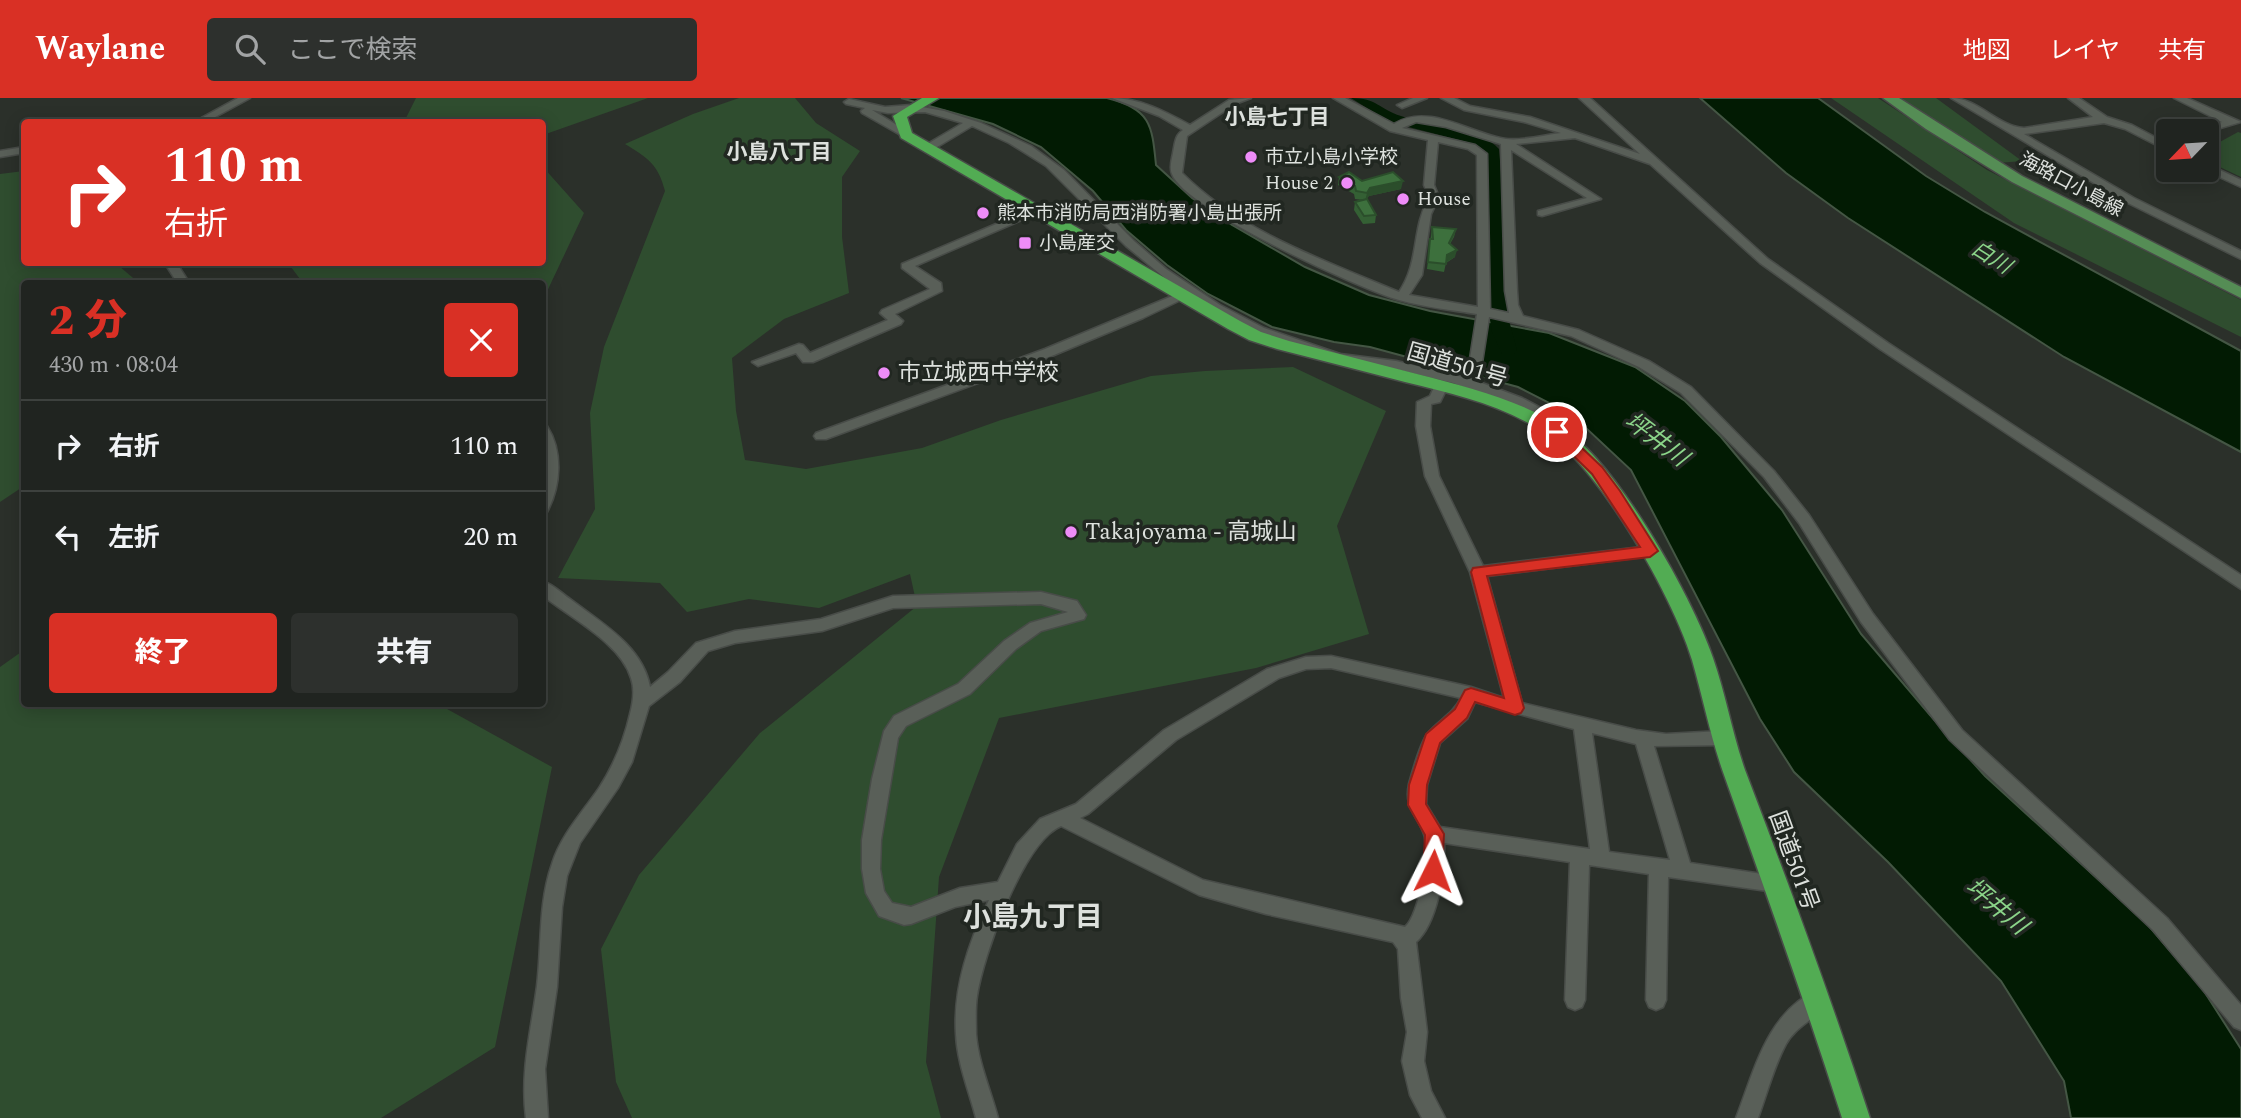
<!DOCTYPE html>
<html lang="ja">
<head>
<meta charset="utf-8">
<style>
  :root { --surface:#202420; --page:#2d302d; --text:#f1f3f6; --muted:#a2a4a5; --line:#3d413e; --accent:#d93025 }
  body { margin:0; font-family:Spectral,"Noto Sans JP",serif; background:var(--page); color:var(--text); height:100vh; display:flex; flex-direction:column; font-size:26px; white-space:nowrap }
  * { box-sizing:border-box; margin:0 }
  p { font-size:23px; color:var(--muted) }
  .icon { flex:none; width:38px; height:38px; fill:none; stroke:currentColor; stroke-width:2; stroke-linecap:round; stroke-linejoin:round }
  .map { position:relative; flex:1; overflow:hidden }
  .details { position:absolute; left:21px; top:182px; width:525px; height:427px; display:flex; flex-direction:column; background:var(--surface); border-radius:7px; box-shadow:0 4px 18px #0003,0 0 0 2px var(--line) }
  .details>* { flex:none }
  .hud { position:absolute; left:21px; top:21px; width:525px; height:147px; border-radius:7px; box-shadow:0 4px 18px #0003,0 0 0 2px var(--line); background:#d93025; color:#fff; overflow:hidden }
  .needle { width:46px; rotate:245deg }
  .tools { position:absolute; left:2156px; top:21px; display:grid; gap:14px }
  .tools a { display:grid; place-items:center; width:63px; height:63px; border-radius:7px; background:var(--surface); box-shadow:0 4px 18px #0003,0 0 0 2px var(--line); font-size:35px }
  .pin { position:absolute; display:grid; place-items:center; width:60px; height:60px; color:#fff; margin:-30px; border:4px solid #fff; border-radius:50%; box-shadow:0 2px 7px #0007 }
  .me { position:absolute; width:77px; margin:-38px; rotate:3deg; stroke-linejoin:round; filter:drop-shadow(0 0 5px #0008) }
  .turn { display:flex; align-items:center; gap:24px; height:147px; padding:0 28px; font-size:32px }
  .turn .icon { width:91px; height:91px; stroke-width:2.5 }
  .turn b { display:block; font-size:49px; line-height:60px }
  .round { display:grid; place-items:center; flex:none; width:74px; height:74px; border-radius:7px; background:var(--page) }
  .overview { display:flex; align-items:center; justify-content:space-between; height:119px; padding:0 28px }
  h1 { font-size:42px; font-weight:800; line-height:52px; color:var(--accent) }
  .action { display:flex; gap:14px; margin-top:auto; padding:14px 28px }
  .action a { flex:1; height:80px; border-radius:7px; background:var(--accent); color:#fff; font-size:28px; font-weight:800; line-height:80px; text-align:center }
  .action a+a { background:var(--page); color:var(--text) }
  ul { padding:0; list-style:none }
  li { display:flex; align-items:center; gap:21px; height:91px; padding:0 28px; border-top:2px solid var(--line) }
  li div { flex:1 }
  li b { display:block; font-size:26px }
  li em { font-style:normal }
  header { display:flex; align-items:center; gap:42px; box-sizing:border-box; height:98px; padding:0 35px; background:var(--accent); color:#fff }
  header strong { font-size:33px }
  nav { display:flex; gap:38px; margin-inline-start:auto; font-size:24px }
  .search { width:490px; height:63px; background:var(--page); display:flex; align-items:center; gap:18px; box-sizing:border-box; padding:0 24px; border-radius:7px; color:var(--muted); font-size:26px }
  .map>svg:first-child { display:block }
  .green { fill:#2f4d2f }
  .water { fill:#021b03; stroke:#445644; stroke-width:2 }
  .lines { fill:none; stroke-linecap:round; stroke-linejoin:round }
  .river { fill:#021b03; fill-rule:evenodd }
  .minor-casing { stroke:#484c48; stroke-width:3 }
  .major-casing { stroke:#484c48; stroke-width:3 }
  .highway-casing { stroke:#484c48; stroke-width:3 }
  .minor { fill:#595f58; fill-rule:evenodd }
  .major { fill:#558d55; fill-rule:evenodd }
  .highway { fill:#52ac53; fill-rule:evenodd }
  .wall { fill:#346034 }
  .shaded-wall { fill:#2b4e2b }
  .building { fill:#3d703d; stroke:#2b4e2b; stroke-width:2 }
  .route { fill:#d93025; stroke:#8d1f18; stroke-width:2 }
  .poi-dot { fill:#ee8cf8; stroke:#212721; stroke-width:2.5 }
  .labels { text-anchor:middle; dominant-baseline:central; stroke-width:7; stroke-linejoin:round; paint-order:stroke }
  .far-poi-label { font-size:19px; fill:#dde1dd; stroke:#212721; text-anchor:start }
  .far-street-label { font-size:19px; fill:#dde1dd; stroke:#212721 }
  .far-neighbourhood-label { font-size:21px; font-weight:bold; fill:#dde1dd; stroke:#212721 }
  .far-water-label { font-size:21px; font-style:italic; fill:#8bd489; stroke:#212721 }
  .street-label { font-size:23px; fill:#dde1dd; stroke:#212721 }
  .poi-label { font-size:23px; fill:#dde1dd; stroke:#212721; text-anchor:start }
  .water-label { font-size:24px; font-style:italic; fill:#8bd489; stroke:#212721 }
  .near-neighbourhood-label { font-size:28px; font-weight:bold; fill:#dde1dd; stroke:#212721 }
</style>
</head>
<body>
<header>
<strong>Waylane</strong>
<div class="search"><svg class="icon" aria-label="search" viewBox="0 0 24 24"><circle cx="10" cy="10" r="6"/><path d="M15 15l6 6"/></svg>ここで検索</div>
<nav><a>地図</a><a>レイヤ</a><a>共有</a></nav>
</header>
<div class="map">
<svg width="2241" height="1020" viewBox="0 0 2241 1020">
  <rect width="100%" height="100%" fill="#2b302a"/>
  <path class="green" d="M416 0H648L543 37 542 24H404Z
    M739 0H795L816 25 860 53 842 79V139L849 195 784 221 732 260 736 313 745 362 806 371 922 350 1001 322 1151 278 1205 273 1293 269 1386 313 1337 428 1369 536 1256 570 999 620 939 779 926 964 941 1020H632L616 984 601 851 639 777 760 635 917 508 910 476 819 510 749 501 687 514 660 485 558 480 595 411 590 315 604 249 665 93C658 66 648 60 625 46L693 16Z
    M1831 0H1878L1987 72 2241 202V239L2014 125Z
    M1897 0H1936L2022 63 1998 65Z
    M2238 34 2241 35V79L2207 63V51Z
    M543 69 584 115 543 202 542 186 303 185 288 165 542 164Z
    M24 73V164L119 168 139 185 24 186V388L0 404V76Z
    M24 552V606H438L552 669 495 949 381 1020H0V569Z"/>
  <path class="water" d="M901 0H1107C1151 11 1152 27 1156 67L1192 100 1232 127 1305 169 1369 197 1430 213 1549 235 1635 269 1685 303 1721 339 1782 412 1861 536 1930 617 1985 678 2148 827 2202 890 2241 951V1020H2071L2064 983 2001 883 1888 764 1794 674 1760 621 1631 372 1571 316 1518 289 1370 249 1334 244 1272 229 1208 196 1167 167 1126 132 1093 93 1041 49 993 26Z
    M1700 0H1818L1926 78 1985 114 2241 253V354L2064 259 1848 120 1786 75Z"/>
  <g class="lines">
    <path class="river" d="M1351 0C1377 0 1379 11 1401 18 1428 28 1481 30 1499 51L1506 130 1507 215 1517 252 1514 256H1502L1492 234 1489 215 1490 130 1485 53 1475 46 1389 24Z"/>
    <defs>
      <path id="minor" d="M238 0H250L206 24H194Z
        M1112 0C1140 0 1166 14 1190 27L1229 2 1251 0 1235 6 1187 38 1182 75C1241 134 1323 162 1399 194 1420 163 1411 132 1429 99L1424 87 1428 42 1390 33 1333 0H1345L1394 26C1429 4 1470 36 1506 41 1523 43 1544 37 1561 35L1524 24 1464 12 1441 0H1454L1470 8 1530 19 1640 56 1579 0H1590L1768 161 1888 245 2241 477V491L1880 251 1760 165 1650 66 1575 40 1516 46 1601 101 1542 118 1538 117V113L1587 100 1511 52 1517 193 1518 207 1523 218 1579 232 1649 263 1691 289 1774 373 1809 417 1873 516 1962 632 2167 820 2241 907V932L2234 929 2153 832 1950 642 1861 524 1799 425 1764 379 1681 295 1639 269 1571 238 1489 219 1479 284 1522 300 1571 326 1575 338 1565 345 1558 341 1561 337 1560 331 1512 306 1453 285 1396 271 1338 263 1269 241 1229 222 1189 198 1143 220 1054 257 826 341H816L814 338 816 335 1045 251 1182 194 1126 148 1046 68 1009 45 972 28 932 52H924V48L963 25 925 14 888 15 872 12 910 35 911 37 906 40 862 15 861 13 865 10 846 6 844 4 849 1 885 9 911 7 944 13 981 25 1031 48 1064 72 1134 143 1166 171 1220 207 1264 230 1340 256 1396 263 1467 280 1477 216C1452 212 1424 209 1399 202 1358 190 1186 112 1172 76 1169 69 1172 61 1173 55 1175 45 1175 37 1183 32L1159 18ZM1416 24 1446 29 1501 46 1505 193 1509 215 1490 211 1487 56 1475 47 1402 30ZM1438 44 1468 51 1477 57 1478 209 1409 197 1422 177 1431 116 1439 99 1434 87Z
        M1413 0H1427L1402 10 1397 7Z
        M1951 0C1978 0 1997 28 2024 30L2093 19 2068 0H2079L2107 19 2132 27 2168 46V53L2125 31 2104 25 2024 36 2134 100 2241 153V161L2126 104Z
        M2174 0H2187L2241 24 2207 34 2192 33 2222 24Z
        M24 49V55L0 59V53Z
        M2207 66 2241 82V89L2204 72H2207Z
        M1036 109 1042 112 1040 114 915 168 941 185 942 193 895 216 903 223 901 226 813 264H803L796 255 758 268 752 264 799 246 803 247 810 255 888 222 880 215 882 212 930 191 902 170V166Z
        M164 164H176L190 186H178Z
        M1441 284 1448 288 1440 304 1431 306 1430 328 1439 378 1483 468 1650 448 1658 453 1650 458 1487 478 1522 605 1636 632 1666 636 1722 633 1728 635 1731 640 1728 645 1722 647 1654 648 1690 765 1775 778 1782 780 1784 786 1782 792 1775 794 1668 779 1666 902 1663 909 1656 912 1649 909 1646 902 1649 776 1589 767 1585 902 1582 909 1575 912 1568 909 1565 902 1570 764 1444 745C1446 772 1437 826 1416 844L1427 934 1424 963 1431 993 1445 1020H1422L1410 997 1402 963 1407 934 1401 900 1398 851 1393 844 1266 816 1199 797 1061 728C1023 744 983 858 977 898 975 910 976 924 976 936 978 964 991 993 998 1020H976C969 993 957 964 956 936 953 889 969 844 989 802L955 809 911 826 904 827 879 818 866 795 862 771V742L872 681 884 633 894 618 958 586 1004 543 1030 525 1068 514 1041 506 893 510 822 533 735 545 708 553 680 584 649 608 632 664 618 690 580 745 567 778 562 809 557 889 545 971 548 1020H526C520 974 531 933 537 888 542 847 538 806 552 766 561 737 582 715 599 690 614 667 624 642 630 616 633 605 635 591 631 580 621 545 569 519 542 497V483C553 486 561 495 570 501 600 524 643 548 650 589L668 574 696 545 735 533 821 521 893 498 1041 494 1077 503 1086 517 1084 521 1041 533 1016 551 970 596 906 628 898 640 881 742 880 771 884 793 892 805 911 809 960 790 998 784 1017 746 1040 721 1076 706 1164 632 1267 571 1306 559 1331 558 1471 589 1504 600 1470 474 1425 378 1416 328 1417 304 1430 298 1436 285ZM1331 570 1461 600C1453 616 1439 622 1428 635 1421 644 1412 675 1409 686 1404 711 1417 716 1424 736 1430 754 1419 818 1405 829L1203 782 1080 720 1088 716 1176 642 1279 580 1306 571ZM1475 604 1574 631 1590 751 1440 729 1426 706 1427 687 1440 645 1467 621ZM1592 635 1636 646 1670 762 1609 754Z
        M542 327 547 328C563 353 561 388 547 414L542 416Z
        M1818 892 1825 895 1828 902C1821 919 1796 927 1786 946 1774 968 1767 996 1758 1020H1736C1754 974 1767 913 1818 892Z"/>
      <path id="major" d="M1883 0H1899L2022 78 2241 189V200L2012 84 1926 31Z"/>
      <path id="highway" d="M922 0H939L907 19 912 35 1240 223 1261 234 1289 243C1332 254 1374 265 1417 276 1467 289 1517 301 1560 328 1616 363 1692 498 1713 560 1726 597 1732 635 1745 672 1789 787 1832 903 1870 1020H1842C1805 904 1764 789 1723 674 1710 637 1703 600 1692 562 1674 501 1601 372 1548 337 1506 308 1455 296 1405 284 1363 273 1320 262 1277 251L1249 242 1228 231 901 40 893 18Z"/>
    </defs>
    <use href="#minor" class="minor-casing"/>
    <use href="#major" class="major-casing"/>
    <use href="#highway" class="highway-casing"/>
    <use href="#minor" class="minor"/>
    <use href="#major" class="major"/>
    <use href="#highway" class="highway"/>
  </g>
  <path class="wall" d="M1339 79 1362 83 1401 91 1369 98 1366 101 1376 117 1375 125 1363 126 1354 112 1355 104 1363 102 1355 101 1354 96 1338 87Z
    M1432 129 1456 131 1454 139 1450 146 1455 159 1446 165 1444 174 1427 171Z"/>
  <path class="shaded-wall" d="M1403 83 1401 91 1369 98 1365 103 1367 95 1370 90Z
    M1457 152 1455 159 1445 165 1447 157Z"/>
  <path class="building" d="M1349 74 1362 83 1393 74 1403 83 1370 90 1367 95 1356 93 1355 88 1339 79Z
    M1367 101 1376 117 1364 118 1355 104Z
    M1432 129 1456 131 1449 145 1457 152 1447 157 1446 166 1428 164 1430 141H1433Z"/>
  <path class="route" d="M1557 330 1562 331 1602 369 1620 393 1658 453 1650 459 1487 478 1524 610 1521 615 1515 617 1475 604 1467 620 1440 645 1427 687 1426 706 1444 736 1442 773 1440 779 1433 781 1426 779 1423 773 1425 737 1408 707 1409 687 1426 636 1455 611 1465 592 1471 590 1504 600 1471 474 1473 470 1640 449 1592 376 1552 337 1550 334Z"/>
  <g class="poi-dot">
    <circle cx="1251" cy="59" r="7"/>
    <circle cx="1347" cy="85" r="7"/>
    <circle cx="1403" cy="101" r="7"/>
    <circle cx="983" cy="115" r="7"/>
    <rect x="1018" y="138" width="14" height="14" rx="3.5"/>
    <circle cx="884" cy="275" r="7"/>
    <circle cx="1071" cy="434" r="7"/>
  </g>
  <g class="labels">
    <g class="far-poi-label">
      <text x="1265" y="59">市立小島小学校</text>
      <text x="1333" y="85" text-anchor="end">House 2</text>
      <text x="1417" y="101">House</text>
      <text x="997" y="115">熊本市消防局西消防署小島出張所</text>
      <text x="1039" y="145">小島産交</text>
    </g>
    <g class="far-street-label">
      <text transform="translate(2071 87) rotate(28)">海路口小島線</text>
    </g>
    <g class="far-neighbourhood-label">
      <text x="1277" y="20">小島七丁目</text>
      <text x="779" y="55">小島八丁目</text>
    </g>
    <g class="far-water-label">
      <text transform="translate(1991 160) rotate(32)">白川</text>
    </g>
    <g class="street-label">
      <text transform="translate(1457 268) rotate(16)">国道501号</text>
      <text transform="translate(1793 763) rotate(70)">国道501号</text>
    </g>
    <g class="poi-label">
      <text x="898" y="275">市立城西中学校</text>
      <text x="1085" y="434">Takajoyama - 高城山</text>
    </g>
    <g class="water-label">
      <text transform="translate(1656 342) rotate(37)">坪井川</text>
      <text transform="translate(1996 809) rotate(40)">坪井川</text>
    </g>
    <g class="near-neighbourhood-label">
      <text x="1033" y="819">小島九丁目</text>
    </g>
  </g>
</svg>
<div class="tools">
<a><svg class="needle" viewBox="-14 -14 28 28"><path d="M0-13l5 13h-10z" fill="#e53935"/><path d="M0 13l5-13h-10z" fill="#a2a4a5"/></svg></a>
</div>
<div class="pin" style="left:1557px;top:334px;background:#d93025"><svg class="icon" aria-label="arrive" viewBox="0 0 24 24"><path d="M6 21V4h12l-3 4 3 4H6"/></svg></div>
<svg class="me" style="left:1433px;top:773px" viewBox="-20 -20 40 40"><path d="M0-17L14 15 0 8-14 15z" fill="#d93025" stroke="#fff" stroke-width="4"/></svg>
<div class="hud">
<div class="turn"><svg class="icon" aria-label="right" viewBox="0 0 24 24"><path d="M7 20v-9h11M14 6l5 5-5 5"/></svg><div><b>110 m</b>右折</div></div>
</div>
<section class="details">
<div class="overview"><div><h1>2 分</h1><p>430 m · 08:04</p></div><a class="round" style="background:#d93025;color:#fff"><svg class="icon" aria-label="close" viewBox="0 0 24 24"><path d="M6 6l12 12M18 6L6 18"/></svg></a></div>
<ul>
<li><svg class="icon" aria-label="right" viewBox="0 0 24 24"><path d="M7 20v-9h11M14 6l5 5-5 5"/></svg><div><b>右折</b></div><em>110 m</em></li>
<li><svg class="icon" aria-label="left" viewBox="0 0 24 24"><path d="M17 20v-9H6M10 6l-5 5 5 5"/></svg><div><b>左折</b></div><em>20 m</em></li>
</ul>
<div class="action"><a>終了</a><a>共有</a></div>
</section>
</div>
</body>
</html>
